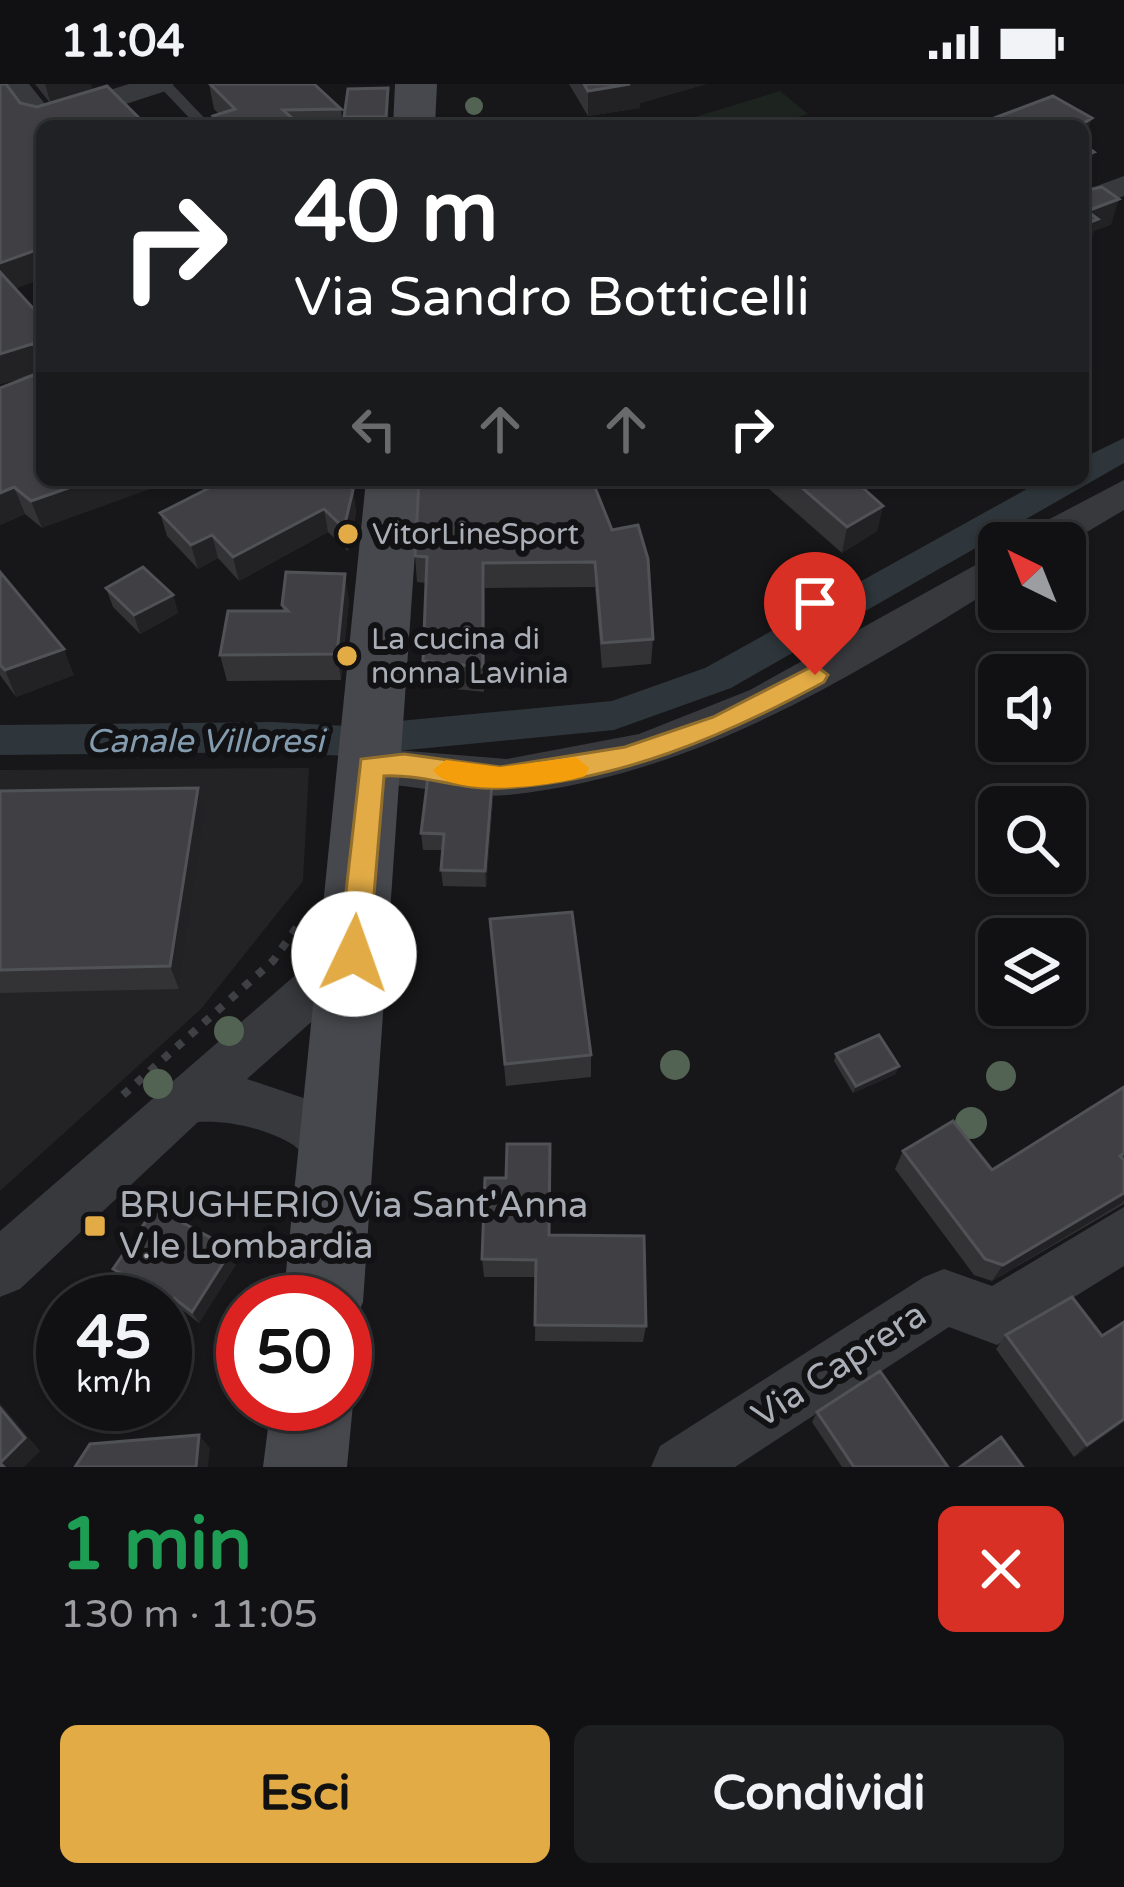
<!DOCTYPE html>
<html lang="it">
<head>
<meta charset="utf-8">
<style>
  :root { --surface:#111113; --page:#1e1f21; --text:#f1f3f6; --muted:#9c9da0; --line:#303133; --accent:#e2ab45 }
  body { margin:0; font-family:"Varela Round",sans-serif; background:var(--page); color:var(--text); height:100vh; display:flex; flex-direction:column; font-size:45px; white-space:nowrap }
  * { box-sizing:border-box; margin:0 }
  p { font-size:39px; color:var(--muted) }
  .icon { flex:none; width:66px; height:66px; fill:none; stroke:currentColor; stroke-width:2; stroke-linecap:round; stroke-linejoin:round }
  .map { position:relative; height:1383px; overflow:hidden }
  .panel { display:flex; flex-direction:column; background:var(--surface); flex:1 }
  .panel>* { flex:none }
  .guide { position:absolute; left:36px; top:36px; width:1053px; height:366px; border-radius:18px; box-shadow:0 3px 9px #0004,0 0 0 3px var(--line); background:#202124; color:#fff; overflow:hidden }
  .needle { width:78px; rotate:317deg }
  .buttons { position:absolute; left:978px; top:438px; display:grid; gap:24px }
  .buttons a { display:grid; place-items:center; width:108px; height:108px; border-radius:18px; background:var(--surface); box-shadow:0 3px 9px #0004,0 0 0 3px var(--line); font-size:60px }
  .speed { position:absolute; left:36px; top:1191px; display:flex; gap:24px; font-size:60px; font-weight:700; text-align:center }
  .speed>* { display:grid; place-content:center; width:156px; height:156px; border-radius:50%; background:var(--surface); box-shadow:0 3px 9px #0004,0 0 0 3px var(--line); line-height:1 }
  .speed small { font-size:30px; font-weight:400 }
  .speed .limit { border:18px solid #d22; background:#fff; color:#111 }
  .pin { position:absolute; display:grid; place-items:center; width:102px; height:102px; color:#fff; margin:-123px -51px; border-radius:50% 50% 50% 0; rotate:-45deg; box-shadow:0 0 12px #0007 }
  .pin .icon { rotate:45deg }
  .me { position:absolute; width:132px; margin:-66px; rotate:3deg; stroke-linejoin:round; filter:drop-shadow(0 0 9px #0008) }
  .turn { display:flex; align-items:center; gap:42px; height:252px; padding:0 60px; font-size:54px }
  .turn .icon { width:156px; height:156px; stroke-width:2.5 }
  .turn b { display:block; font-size:84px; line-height:102px }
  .lanes { display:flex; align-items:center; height:114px; padding:0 60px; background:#0003; justify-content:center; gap:60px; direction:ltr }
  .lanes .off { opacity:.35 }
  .round { display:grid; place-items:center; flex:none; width:126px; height:126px; border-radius:18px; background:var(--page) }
  .head { display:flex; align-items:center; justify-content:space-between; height:204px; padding:0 60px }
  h1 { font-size:72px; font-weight:700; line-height:90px; color:#1e9e55 }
  .action { display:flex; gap:24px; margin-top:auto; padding:24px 60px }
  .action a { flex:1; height:138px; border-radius:18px; background:var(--accent); color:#111; font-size:48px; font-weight:700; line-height:138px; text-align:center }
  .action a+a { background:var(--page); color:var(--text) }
  .status { display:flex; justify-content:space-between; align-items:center; height:84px; padding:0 60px; background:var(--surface); direction:ltr }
  .status svg { height:33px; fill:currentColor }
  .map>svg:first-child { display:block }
  .built { fill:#232325 }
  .green { fill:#1d231e }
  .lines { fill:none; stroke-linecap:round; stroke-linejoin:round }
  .canal { fill:#2e363b; fill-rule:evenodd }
  .path { stroke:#3e4044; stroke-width:8; stroke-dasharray:8 10; stroke-linecap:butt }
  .service { fill:#38393d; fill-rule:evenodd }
  .minor { fill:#38393d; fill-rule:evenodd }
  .secondary { fill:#46484d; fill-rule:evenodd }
  .tree { fill:#526354 }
  .wall { fill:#333336 }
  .shaded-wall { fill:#222224 }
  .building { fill:#404044; stroke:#505256; stroke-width:3 }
  .route { fill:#e2ab45; stroke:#936f2d; stroke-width:3 }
  .slow { fill:#f59e0b }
  .poi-dot { fill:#e2ab45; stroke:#121214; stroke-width:4.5 }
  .labels { text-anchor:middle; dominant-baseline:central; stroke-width:12; stroke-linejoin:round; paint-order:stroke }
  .poi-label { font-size:30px; fill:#aaaeb7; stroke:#121214; text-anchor:start }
  .water-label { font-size:33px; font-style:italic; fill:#849caf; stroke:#121214 }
  .near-poi-label { font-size:36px; fill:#aaaeb7; stroke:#121214; text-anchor:start }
  .near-street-label { font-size:36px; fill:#aaaeb7; stroke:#121214 }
</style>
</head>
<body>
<div class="status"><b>11:04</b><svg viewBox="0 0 49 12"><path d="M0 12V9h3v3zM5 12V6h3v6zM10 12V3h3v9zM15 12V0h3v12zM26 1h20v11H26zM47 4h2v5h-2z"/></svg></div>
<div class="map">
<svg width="1124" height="1383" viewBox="0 0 1124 1383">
  <rect width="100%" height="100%" fill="#171719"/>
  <path class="built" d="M309 684 303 797 201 925 0 1107V686Z"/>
  <path class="green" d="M780 7 808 30 770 42H705L695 33Z"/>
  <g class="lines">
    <path class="canal" d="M1124 354V379L731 604 614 646 346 672 273 668 0 671V641L273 638 346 642 612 617 705 584 1043 396H1083V374Z"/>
    <path class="path" d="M123 1011 273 877 302 836
      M357 1290 358 1261"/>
    <path class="service" d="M157 0H172L212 42H197Z"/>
    <path class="minor" d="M7 0H29L49 25 129 0H174L169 6 58 42H42V46L32 43 3 5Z
      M1124 92V112L1083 128V107Z
      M1124 396V426L1065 461 1017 459 1023 449Z
      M999 468V501C847 596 690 693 507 711 462 715 417 700 371 700L355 695 349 682 355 669 371 664 507 675 639 650 750 606Z
      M354 849 371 855 379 870 371 885 247 995 330 1023 365 1077 357 1095 338 1103C310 1092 311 1071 290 1059 264 1044 227 1036 198 1038L20 1205 0 1213V1147L337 855Z
      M1124 1123V1182L997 1261 949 1243 735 1383H651L660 1362 924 1193 944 1185 992 1202Z"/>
    <path class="secondary" d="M395 0H437L435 42H393Z
      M366 396H420L363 1218 351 1246 345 1249V1218H283Z
      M345 1300 353 1320 347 1383H263L271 1320H345Z"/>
  </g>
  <g class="tree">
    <circle cx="474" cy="22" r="9"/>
    <circle cx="229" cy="947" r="15"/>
    <circle cx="675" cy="981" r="15"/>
    <circle cx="1001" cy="992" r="15"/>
    <circle cx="158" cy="1000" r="15"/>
    <circle cx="971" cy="1039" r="16"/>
  </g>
  <path class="wall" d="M35 0H91L92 6 15 205 42 234V444L25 430 0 441V304L36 290 0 300 20 19 37 23 50 19Z
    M209 0H314L341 25 343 42H215L213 32 219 30 214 25Z
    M569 0H706L640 19V24L588 32Z
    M388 4V42H345L344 33Z
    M592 396 653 555 651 580 602 584 595 503 485 504 484 608 426 602 423 577 426 499 417 498 415 472Z
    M759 396H854L883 422 877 447 842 469Z
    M353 406 356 429 348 467 328 448 239 497 218 474 198 485 167 452 160 429Z
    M0 488 74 591 16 613 0 591Z
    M106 504 173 511 178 529 140 550 113 523Z
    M349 516 341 596 227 597 220 571 283 527 282 521Z
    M492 699 493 716 486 803 443 802 441 786 443 766H423L421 749Z
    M198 704 206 729 179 905 0 909V707Z
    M490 835 591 971V993L506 1002Z
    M836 970 896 990 853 1009 834 977Z
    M1124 1003V1120L992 1197 974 1191 895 1085 903 1067 992 1086Z
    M550 1151 646 1242 643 1258 535 1257 536 1193H484L482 1175Z
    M232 1165 238 1177 199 1239 181 1225 178 1228 165 1221V1218H160L122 1197 113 1185Z
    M1006 1251 1124 1338 1074 1373 996 1265Z
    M817 1328 948 1383H842L812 1338Z"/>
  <path class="shaded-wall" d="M45 0H91L93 7 51 20Z
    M630 0H706L640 19V24L588 32V7Z
    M388 4 389 22 388 42 386 33Z
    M1092 34 1084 60 1083 61V42H1079Z
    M1094 68 1087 94 1083 95V72Z
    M1119 115 1111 141 1094 147 1090 161 1083 164V140L1087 127Z
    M42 164V195L3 209 0 199V179Z
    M35 259 42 287 0 300V270Z
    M91 396H175L42 444 31 417Z
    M14 403 25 430 0 441V409Z
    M353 406 356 429 348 467 344 444Z
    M883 422 877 447 842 469 847 443Z
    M324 425 328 448 239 497 233 473Z
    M212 451 218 474 198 485 191 461Z
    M483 479 485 504 484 608 483 583Z
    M345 490 349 516 341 596 337 570Z
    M173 511 178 529 140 550 134 531Z
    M64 565 74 591 16 613 5 586Z
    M492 699 493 716 486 803 485 787Z
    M198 704 206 729 179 905 170 882Z
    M899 982 896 990 853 1009 856 1002Z
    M1124 1109V1116L1122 1119 992 1197 1003 1181Z
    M232 1165 238 1177 199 1239 192 1228Z
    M174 1214 181 1225 178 1228 171 1216Z
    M0 1319 40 1367 24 1383H4L0 1379Z
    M1124 1335V1338L1074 1373 1087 1361Z
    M199 1351 210 1364 208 1383H196Z"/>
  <path class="building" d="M0 0H6L20 19 37 23 107 2 147 42H42V164L0 179Z
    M210 0H314L341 25 283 26 301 42H222L213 32 235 25Z
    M584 0H630L588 7Z
    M388 4 386 33H344L348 5Z
    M1053 12 1092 34 1079 42H973Z
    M1083 60 1094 68 1083 72Z
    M1083 90 1086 92 1088 106 1102 103 1119 115 1087 127 1098 135 1083 141Z
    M0 188 42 234V396H91L31 417 14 403 0 409V304L36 290 35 259 0 270Z
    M225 396H342L353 406 344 444 324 425 233 473 212 451 191 461 160 429Z
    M419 396H592L612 446 638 441 648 475 653 555 602 559 595 478 483 479V583L423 577 427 473 415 472Z
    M793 396H854L883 422 847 443Z
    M143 483 173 511 134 531 106 504Z
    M0 488 64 565 5 586 0 581Z
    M286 488 345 490 337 570 220 571 228 527H288L282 521Z
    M428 693 492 699 485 787 441 786 444 750 421 749Z
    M198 704 170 882 0 886V707Z
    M572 828 591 971 505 980 490 835Z
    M879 951 899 982 856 1002 836 970Z
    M1124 1003V1069L1120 1072 1124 1076V1109L1003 1181 985 1175 903 1067 953 1037 992 1086Z
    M507 1060H550L549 1151 644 1152 646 1242 535 1241 536 1176 482 1175 485 1094H506Z
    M155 1124 232 1165 192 1228 174 1214 171 1216 113 1185Z
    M1072 1213 1102 1252 1124 1238V1335L1087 1361 1006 1251Z
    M880 1287 948 1383H854L817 1328Z
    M0 1324 25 1354 0 1379 4 1383H0Z
    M199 1351 196 1383H75L90 1360Z
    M1001 1353 1023 1383H960Z"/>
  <path class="route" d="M815 581 828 591 824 598C723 653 619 697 503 704 463 707 424 690 384 692L369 870 365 879 354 883 344 879 339 870 361 675 404 670 500 683 625 663 713 633Z"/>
  <path class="slow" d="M576 673 589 684 585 692C555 702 451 715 433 686L446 676 500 683Z"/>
  <g class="poi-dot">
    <circle cx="348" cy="450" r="12"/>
    <circle cx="347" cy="572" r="12"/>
    <rect x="83" y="1130" width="24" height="24" rx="6"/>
  </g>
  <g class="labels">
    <g class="poi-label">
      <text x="372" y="450">VitorLineSport</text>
      <text x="371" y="555">La cucina di<tspan x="371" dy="34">nonna Lavinia</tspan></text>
    </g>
    <g class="water-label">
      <text x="205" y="657">Canale Villoresi</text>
    </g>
    <g class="near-poi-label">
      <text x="119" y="1121">BRUGHERIO Via Sant'Anna<tspan x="119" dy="41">V.le Lombardia</tspan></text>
    </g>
    <g class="near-street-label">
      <text transform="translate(839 1281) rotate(-33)">Via Caprera</text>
    </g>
  </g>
</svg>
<div class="buttons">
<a><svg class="needle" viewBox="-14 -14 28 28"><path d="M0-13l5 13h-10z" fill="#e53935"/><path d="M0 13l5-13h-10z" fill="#9c9da0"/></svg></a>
<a><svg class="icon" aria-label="sound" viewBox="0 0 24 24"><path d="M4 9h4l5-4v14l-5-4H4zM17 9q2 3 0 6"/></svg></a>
<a><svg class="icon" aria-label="search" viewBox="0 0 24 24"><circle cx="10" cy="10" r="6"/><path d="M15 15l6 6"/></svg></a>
<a><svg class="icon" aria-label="layers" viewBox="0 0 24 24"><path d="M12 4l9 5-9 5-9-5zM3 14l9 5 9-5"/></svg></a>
</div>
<div class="speed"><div>45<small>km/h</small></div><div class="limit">50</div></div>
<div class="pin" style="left:815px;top:591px;background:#d93025"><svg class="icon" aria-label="arrive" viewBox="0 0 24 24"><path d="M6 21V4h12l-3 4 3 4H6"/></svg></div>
<svg class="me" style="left:354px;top:870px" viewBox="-20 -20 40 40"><circle r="19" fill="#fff"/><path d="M0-13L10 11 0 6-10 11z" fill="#e2ab45"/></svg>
<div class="guide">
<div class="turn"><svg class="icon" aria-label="right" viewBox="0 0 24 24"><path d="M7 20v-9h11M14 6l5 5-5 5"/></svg><div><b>40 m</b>Via Sandro Botticelli</div></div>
<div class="lanes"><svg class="icon off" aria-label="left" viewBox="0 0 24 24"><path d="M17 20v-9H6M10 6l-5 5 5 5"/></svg><svg class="icon off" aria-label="ahead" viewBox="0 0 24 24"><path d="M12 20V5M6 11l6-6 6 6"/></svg><svg class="icon off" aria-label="ahead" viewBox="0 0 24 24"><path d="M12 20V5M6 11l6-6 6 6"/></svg><svg class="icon" aria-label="right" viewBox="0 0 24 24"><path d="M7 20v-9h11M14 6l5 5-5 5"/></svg></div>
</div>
</div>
<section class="panel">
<div class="head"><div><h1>1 min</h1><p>130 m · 11:05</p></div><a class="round" style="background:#d93025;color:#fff"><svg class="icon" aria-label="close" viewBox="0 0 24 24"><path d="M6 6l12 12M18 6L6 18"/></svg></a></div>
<div class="action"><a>Esci</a><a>Condividi</a></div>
</section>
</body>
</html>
